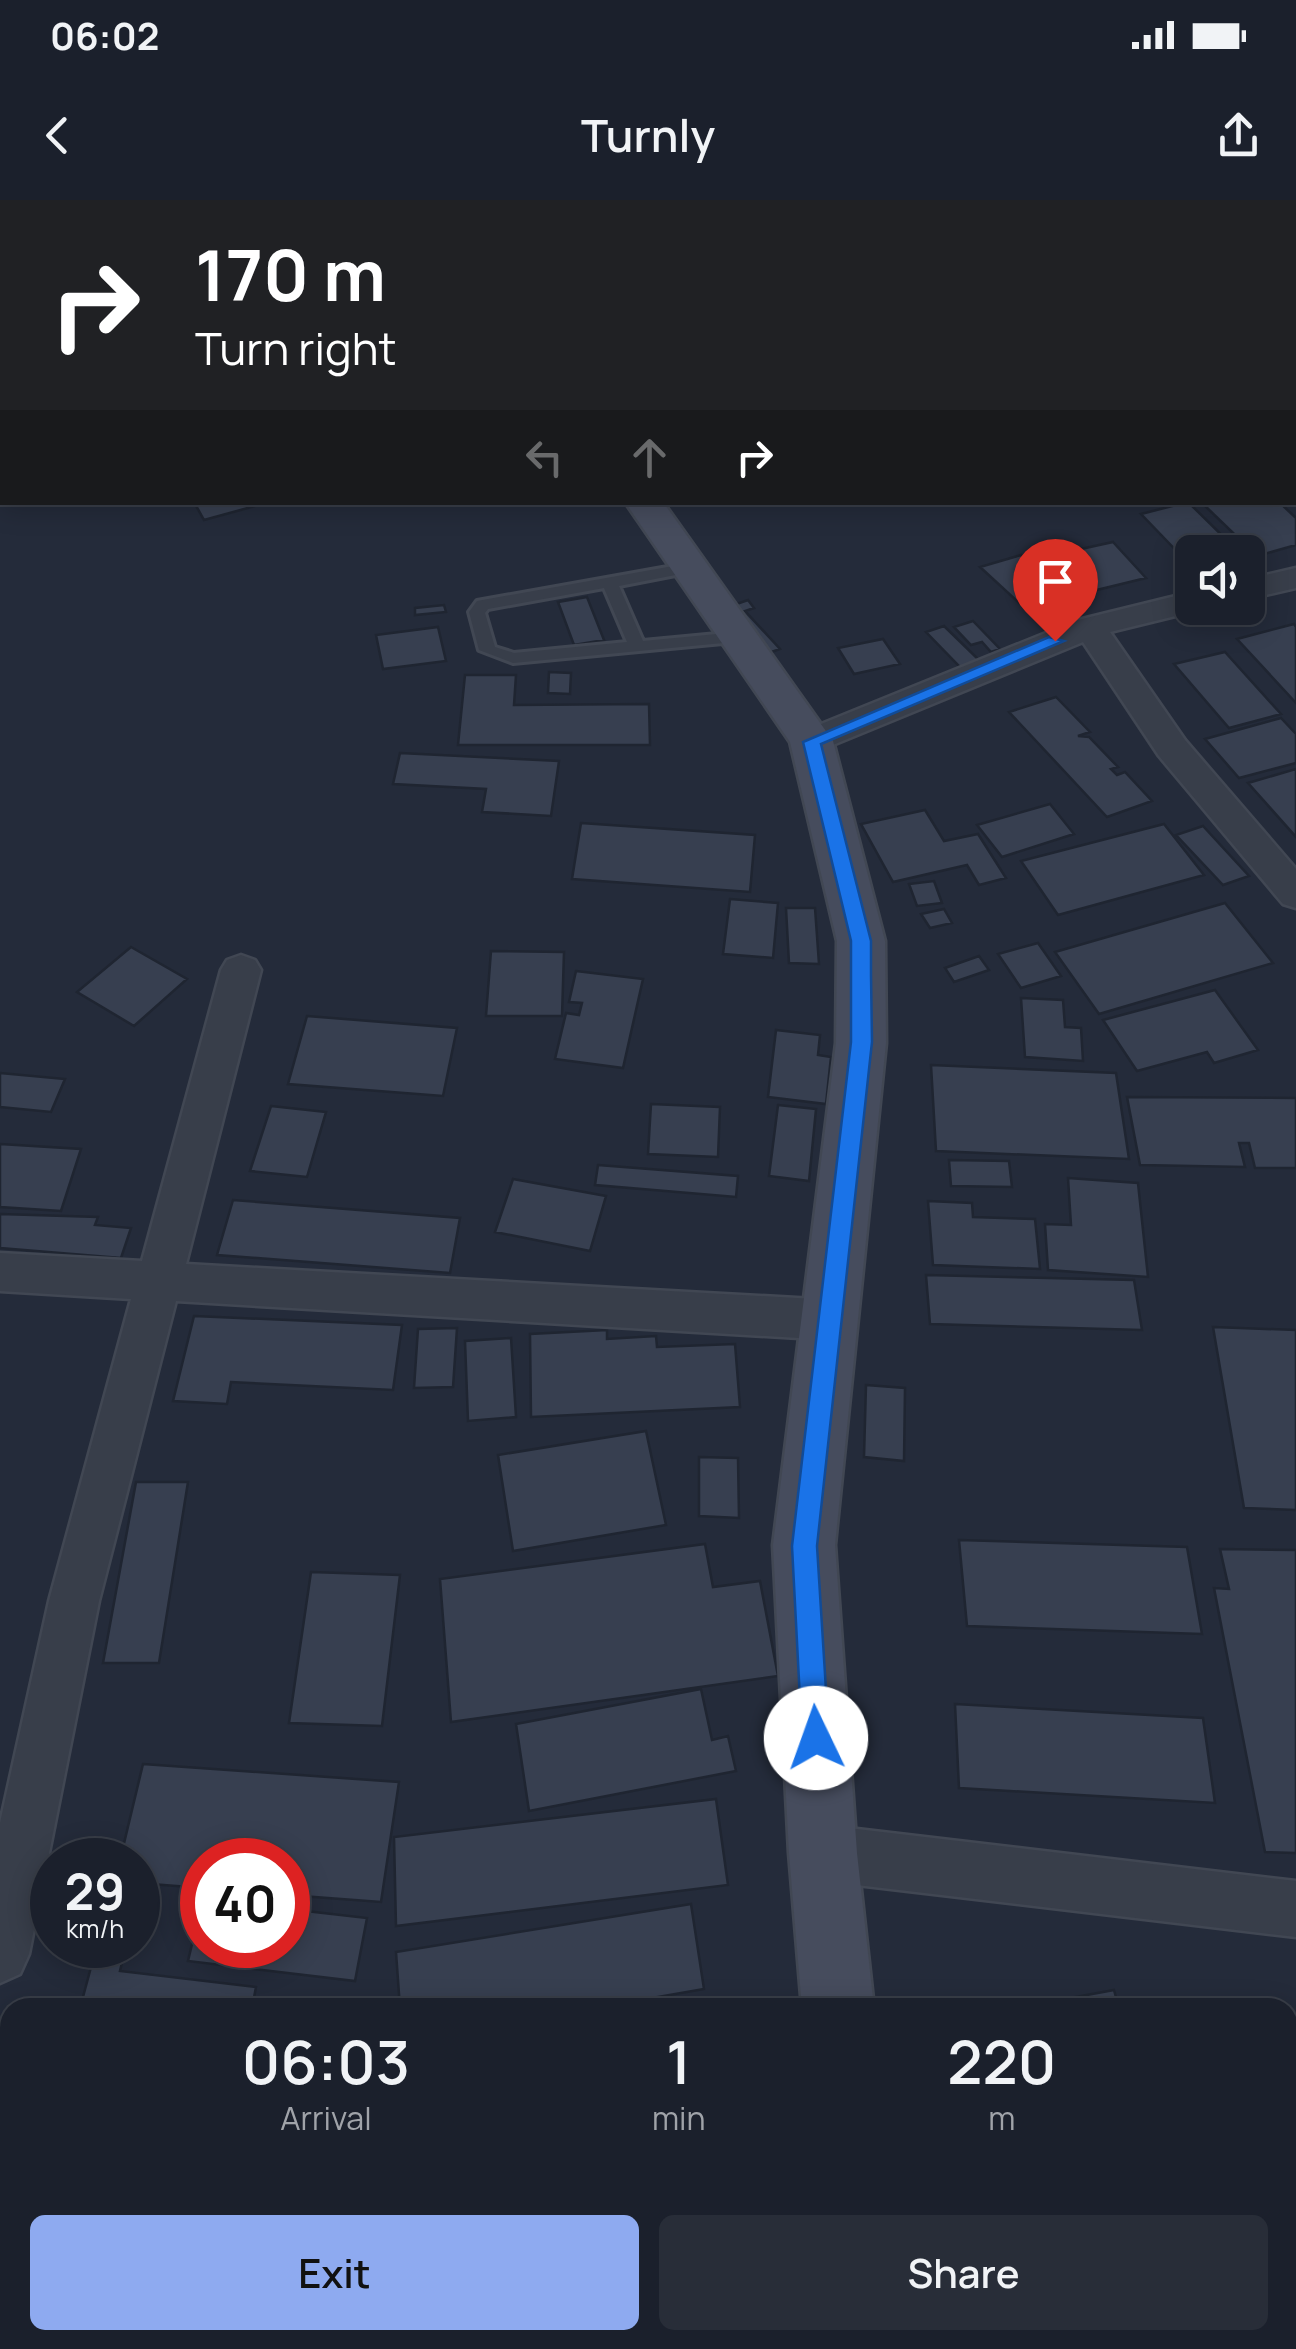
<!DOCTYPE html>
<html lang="en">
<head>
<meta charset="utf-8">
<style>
  :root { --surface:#1b202c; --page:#282d38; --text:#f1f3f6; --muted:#a0a3a9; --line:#393e48; --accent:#8eaaf0 }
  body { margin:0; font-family:Manrope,sans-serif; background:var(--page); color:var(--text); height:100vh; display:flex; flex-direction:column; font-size:38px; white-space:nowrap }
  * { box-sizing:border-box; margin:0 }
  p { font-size:32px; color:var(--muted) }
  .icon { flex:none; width:55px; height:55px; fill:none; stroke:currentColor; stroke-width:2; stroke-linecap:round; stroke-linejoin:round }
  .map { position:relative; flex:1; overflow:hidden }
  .drawer { position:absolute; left:0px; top:1798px; width:1298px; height:352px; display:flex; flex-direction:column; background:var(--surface); border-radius:30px 30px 0 0; box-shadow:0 5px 25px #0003,0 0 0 2px var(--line) }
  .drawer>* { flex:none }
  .guide { position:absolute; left:0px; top:0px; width:1298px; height:305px; box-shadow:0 5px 25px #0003,0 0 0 2px var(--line); background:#202124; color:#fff; overflow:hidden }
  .fabs { position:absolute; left:1175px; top:335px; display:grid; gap:20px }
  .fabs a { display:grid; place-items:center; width:90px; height:90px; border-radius:15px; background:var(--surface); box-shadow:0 5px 25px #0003,0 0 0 2px var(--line); font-size:50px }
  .speed { position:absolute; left:30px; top:1638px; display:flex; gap:20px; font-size:50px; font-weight:700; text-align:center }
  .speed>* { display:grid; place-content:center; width:130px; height:130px; border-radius:50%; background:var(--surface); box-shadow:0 5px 25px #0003,0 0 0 2px var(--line); line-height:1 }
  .speed small { font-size:25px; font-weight:400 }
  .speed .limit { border:15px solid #d22; background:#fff; color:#111 }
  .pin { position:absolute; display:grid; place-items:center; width:85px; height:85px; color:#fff; margin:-102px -42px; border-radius:50% 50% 50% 0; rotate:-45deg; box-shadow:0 0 10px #0007 }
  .pin .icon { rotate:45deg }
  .me { position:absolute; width:110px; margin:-55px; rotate:357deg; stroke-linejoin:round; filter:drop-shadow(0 0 8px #0008) }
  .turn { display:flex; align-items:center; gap:35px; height:210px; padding:0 30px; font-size:45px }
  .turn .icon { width:130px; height:130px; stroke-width:2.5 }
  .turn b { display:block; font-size:70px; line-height:85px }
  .lanes { display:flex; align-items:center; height:95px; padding:0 30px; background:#0003; justify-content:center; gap:50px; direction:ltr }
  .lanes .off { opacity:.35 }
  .eta { display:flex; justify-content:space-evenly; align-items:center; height:170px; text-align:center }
  .eta b { font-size:60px; font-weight:600; line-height:70px }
  .primary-button { display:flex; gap:20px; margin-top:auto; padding:20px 30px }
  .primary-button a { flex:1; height:115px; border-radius:15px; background:var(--accent); color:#111; font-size:40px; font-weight:600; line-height:115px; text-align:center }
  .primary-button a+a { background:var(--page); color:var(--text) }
  .status { display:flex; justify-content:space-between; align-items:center; height:70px; padding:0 50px; background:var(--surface); direction:ltr }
  .status svg { height:28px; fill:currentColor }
  header { display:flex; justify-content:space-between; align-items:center; height:130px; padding:0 30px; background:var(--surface); font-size:45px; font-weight:600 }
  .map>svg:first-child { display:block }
  .building { fill:#373f50; stroke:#1f2531; stroke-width:2.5 }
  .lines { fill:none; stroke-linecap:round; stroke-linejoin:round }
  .lane-casing { stroke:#414753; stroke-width:6 }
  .street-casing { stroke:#414753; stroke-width:5 }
  .secondary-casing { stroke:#414753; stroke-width:5 }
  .lane { fill:#383e4a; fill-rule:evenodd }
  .street { fill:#383e4a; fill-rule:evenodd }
  .secondary { fill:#464c5d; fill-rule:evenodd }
  .route { fill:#1a73e8; stroke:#114b97; stroke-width:2.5 }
</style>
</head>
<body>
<div class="status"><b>06:02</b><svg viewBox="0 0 49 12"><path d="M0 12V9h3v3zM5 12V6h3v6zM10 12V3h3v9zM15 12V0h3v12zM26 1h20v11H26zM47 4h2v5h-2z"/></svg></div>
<header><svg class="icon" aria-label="back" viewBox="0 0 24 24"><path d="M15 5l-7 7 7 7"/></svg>Turnly<svg class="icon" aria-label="share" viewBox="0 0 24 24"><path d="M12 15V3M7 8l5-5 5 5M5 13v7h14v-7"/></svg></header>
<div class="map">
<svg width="1296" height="2149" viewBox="0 0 1296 2149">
  <rect width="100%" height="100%" fill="#242b3a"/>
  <path class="building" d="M194 302H253L255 306 204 320Z
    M1188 302 1239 352H1192V367L1141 314Z
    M1201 302H1279L1296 318V345L1257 356Z
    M1113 342 1146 378 1072 396 1040 358Z
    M1021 355 1078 411 1041 423 980 367Z
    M587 397 604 440 574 445 558 402Z
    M748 400 754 408 745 411 780 449 763 455 722 409Z
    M444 405 446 412 415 415V408Z
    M973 421 1000 449 991 452 982 442 971 445 954 427Z
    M1294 424 1296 427V503L1237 439Z
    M944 426 980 461 961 468 926 432Z
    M438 427 446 461 383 469 376 435Z
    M883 439 900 464 854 474 838 448Z
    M1225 452 1281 514 1229 528 1174 464Z
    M549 472 571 473 570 494 548 493Z
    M465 475H516L514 505 649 504 650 545H458Z
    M1056 497 1090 532 1078 536 1089 537 1118 567 1111 569 1117 575 1125 572 1152 601 1107 617 1009 512Z
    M1281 518 1296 534V563L1239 578 1205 539Z
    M400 553 559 561 551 616 482 612 486 589 393 584Z
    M1296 569V637L1248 583Z
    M1050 604 1074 634 1002 657 977 625Z
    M925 610 944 641 978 634 1006 678 979 685 967 665 893 682 861 624Z
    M581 623 755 635 750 692 572 679Z
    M1164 624 1204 675 1058 715 1021 661Z
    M1203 626 1249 676 1223 685 1176 635Z
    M934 681 942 703 917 706 909 684Z
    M730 699 778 703 773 758 723 754Z
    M1225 703 1273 763 1099 814 1055 752Z
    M786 708H815L819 764 789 763Z
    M944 709 952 723 930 728 921 714Z
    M1038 743 1061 776 1021 788 998 754Z
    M131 747 187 779 134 826 77 792Z
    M491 751 564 752 562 816H486Z
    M979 756 989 770 954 782 945 768Z
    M576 771 643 779 623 868 555 859 566 813 579 815 582 803 569 802Z
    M1215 790 1258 850 1214 863 1207 852 1137 871 1103 820Z
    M1021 798 1063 800 1065 827 1081 828 1083 861 1025 857Z
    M307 816 457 828 443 896 288 884Z
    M776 830 820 835 818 855 831 857 826 904 768 897Z
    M931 865 1116 873 1129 959 936 951Z
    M0 873 65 879 51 912 0 907Z
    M1127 897 1296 898V968H1255L1249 943H1239L1245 967 1140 965Z
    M651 904 720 907 718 957 648 954Z
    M778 905 816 909 809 981 769 976Z
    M271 906 326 912 307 977 250 971Z
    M0 944 81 949 61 1011 0 1007Z
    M949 960 1009 961 1012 987 951 986Z
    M598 965 738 976 736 997 595 985Z
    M1068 978 1138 983 1148 1077 1048 1070 1045 1024 1071 1025Z
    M513 979 606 996 590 1051 495 1032Z
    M233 1000 460 1018 450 1073 217 1055Z
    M928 1001 972 1003 973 1017 1035 1019 1040 1069 933 1065Z
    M0 1014 98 1017 95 1025 131 1028 121 1058 0 1048Z
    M926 1075 1134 1080 1142 1130 930 1124Z
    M194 1116 402 1125 393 1190 231 1182 227 1204 173 1201Z
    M1213 1127 1296 1130V1310L1244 1308Z
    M457 1128 453 1187 414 1188 418 1129Z
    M607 1130V1139L656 1136 657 1147 735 1144 740 1207 531 1217 530 1134Z
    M511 1138 516 1217 468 1221 465 1141Z
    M866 1185 905 1188 904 1261 864 1257Z
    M646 1231 666 1325 513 1351 498 1255Z
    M699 1257 738 1258 739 1318 699 1316Z
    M136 1282H188L159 1463H103Z
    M959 1340 1187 1347 1202 1434 967 1426Z
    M705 1344 713 1387 760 1381 778 1476 451 1522 440 1379Z
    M1220 1349 1296 1350V1653L1265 1652 1214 1388 1229 1389Z
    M311 1372 400 1375 382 1526 289 1523Z
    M701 1489 712 1540 728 1536 736 1571 529 1611 516 1524Z
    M955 1504 1203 1518 1215 1603 959 1588Z
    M143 1564 399 1582 381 1702 288 1695V1660H202V1688L138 1683V1660H120Z
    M716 1599 728 1685 396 1726 394 1637Z
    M202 1702V1745H288V1709L367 1718 355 1781 188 1761Z
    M691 1704 704 1789 595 1808H400L396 1752Z
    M97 1745H126L120 1771 256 1787 252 1808H80Z
    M1114 1790 1119 1808H1016Z
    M4 2127H10V2140H296L295 2149H1Z
    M457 2140H710L711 2149H457Z
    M766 2140H819L820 2149H767Z
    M1023 2140H1139L1141 2149H1025Z"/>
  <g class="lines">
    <defs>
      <path id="lane" d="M690 363 696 365V371L619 386 643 441 738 432 746 437 744 441 513 463 479 450 469 412 477 401ZM604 388 627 442 514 453 495 447 485 413 488 409Z"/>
      <path id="street" d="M77 0H103V2H78Z
        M2 191V209L0 210V192Z
        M1296 368V388L1248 399V379Z
        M1192 392V408L1204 409 1110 432 1185 540 1296 669V708L1283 704 1159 556 1083 442 823 549H799L793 541 799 533 1078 420Z
        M241 755 255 760 261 770 186 1064 832 1100 848 1106 855 1120 848 1134 832 1140 176 1101 99 1401 29 1754 20 1774 0 1783V1623L49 1401 131 1099 0 1091V1053L142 1061 221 770 227 760Z
        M823 1625 1296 1681V1737L823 1681 803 1673 795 1653 803 1633Z"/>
      <path id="secondary" d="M465 0H497L498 2H467Z
        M625 302H663L833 541 885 741 886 843 835 1345 857 1653 874 1808H802L789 1653 773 1345 836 843 837 741 790 542Z
        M849 2140H927L928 2149H850Z"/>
    </defs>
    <use href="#lane" class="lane-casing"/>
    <use href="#street" class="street-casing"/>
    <use href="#secondary" class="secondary-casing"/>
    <use href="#lane" class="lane"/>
    <use href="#street" class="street"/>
    <use href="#secondary" class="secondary"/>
  </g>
  <path class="route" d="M1049 437 1064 441 821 544 871 741V775L872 842 817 1346 829 1538 825 1548 816 1551 806 1548 802 1538 792 1346 851 842V741L803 542Z"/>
</svg>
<div class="fabs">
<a><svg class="icon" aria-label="sound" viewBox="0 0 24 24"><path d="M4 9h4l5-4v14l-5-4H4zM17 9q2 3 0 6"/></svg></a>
</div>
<div class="speed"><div>29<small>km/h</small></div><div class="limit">40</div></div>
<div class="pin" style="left:1055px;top:441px;background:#d93025"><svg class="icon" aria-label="arrive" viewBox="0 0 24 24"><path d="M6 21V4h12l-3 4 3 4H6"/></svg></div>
<svg class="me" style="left:816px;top:1538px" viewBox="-20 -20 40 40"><circle r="19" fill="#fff"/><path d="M0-13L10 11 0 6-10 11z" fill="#1a73e8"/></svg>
<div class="guide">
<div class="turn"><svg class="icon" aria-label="right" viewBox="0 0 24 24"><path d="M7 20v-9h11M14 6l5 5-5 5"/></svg><div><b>170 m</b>Turn right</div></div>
<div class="lanes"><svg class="icon off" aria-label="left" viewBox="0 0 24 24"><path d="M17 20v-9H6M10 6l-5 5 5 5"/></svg><svg class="icon off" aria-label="ahead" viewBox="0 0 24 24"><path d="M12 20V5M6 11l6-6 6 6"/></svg><svg class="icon" aria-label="right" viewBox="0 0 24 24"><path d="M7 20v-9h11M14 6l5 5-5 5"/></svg></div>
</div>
<section class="drawer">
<div class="eta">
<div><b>06:03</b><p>Arrival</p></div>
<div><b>1</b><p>min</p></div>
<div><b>220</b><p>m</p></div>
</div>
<div class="primary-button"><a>Exit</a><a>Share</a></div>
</section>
</div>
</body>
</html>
